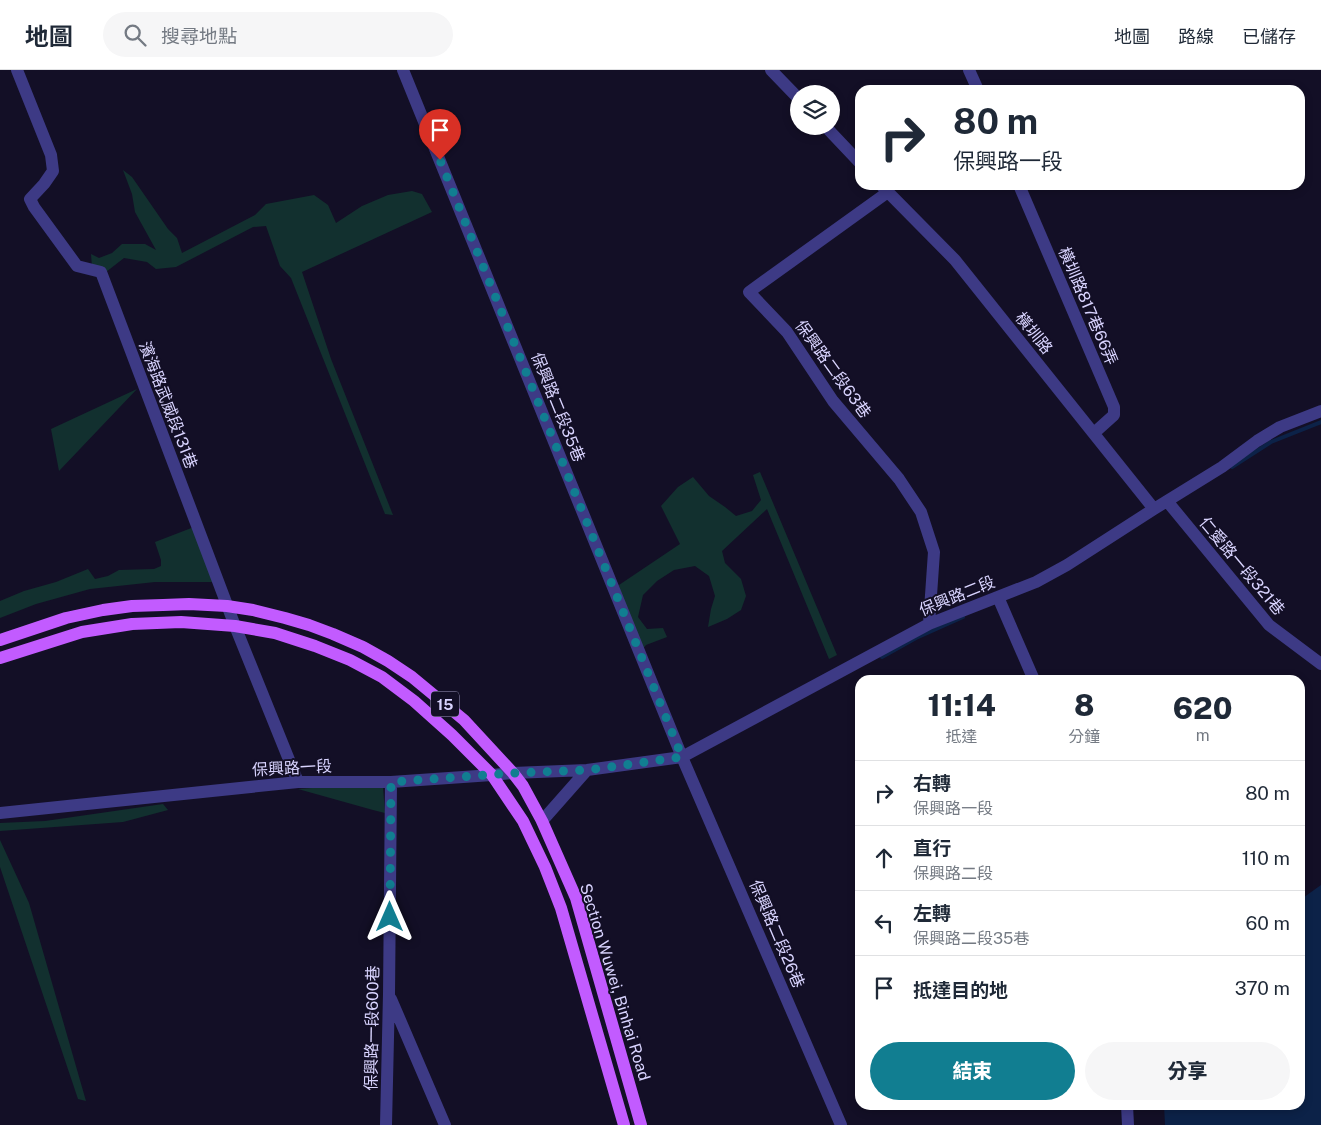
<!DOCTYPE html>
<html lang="zh-TW">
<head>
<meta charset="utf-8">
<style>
  :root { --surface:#fff; --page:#f6f6f7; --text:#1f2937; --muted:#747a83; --line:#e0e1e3; --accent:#117e91 }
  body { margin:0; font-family:"Public Sans","Noto Sans TC",sans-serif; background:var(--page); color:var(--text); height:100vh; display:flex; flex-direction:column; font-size:19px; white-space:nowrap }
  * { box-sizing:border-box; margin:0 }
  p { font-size:16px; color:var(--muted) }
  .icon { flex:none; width:28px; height:28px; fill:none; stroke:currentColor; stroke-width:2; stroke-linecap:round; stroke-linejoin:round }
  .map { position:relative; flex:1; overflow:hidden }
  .details { position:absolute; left:855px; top:605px; width:450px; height:435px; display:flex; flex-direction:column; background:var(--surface); border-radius:15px; box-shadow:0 2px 8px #0003 }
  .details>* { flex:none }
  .banner { position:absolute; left:855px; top:15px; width:450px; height:105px; border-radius:15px; box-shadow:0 2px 8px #0003; background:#fff; color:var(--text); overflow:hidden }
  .fabs { position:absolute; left:790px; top:15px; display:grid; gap:10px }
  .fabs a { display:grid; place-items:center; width:50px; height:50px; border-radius:50%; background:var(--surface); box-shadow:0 2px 8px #0003; font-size:25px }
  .pin { position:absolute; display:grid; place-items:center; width:42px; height:42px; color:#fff; margin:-51px -21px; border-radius:50% 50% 50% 0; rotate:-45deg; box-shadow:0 0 5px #0007 }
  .pin .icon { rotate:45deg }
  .me { position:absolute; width:55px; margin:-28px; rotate:0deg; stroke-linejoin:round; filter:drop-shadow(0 0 4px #0008) }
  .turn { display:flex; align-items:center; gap:18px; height:105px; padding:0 15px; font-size:22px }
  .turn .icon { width:65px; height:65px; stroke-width:2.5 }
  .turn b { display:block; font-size:35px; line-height:42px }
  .eta { display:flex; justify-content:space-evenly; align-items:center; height:85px; text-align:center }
  .eta b { font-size:30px; font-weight:800; line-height:35px }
  .button { display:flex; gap:10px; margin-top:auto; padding:10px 15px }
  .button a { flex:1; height:58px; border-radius:30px; background:var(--accent); color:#fff; font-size:20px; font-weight:800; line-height:58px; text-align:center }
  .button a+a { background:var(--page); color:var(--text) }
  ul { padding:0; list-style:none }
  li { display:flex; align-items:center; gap:15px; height:65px; padding:0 15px; border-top:1px solid var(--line) }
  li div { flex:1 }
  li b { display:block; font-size:19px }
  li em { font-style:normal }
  header { display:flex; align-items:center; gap:30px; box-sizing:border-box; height:70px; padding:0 25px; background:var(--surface); border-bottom:1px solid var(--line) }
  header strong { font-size:24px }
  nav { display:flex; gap:28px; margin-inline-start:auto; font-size:18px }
  .search { width:350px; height:45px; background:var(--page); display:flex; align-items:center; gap:12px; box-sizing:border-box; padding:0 18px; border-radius:28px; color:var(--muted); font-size:19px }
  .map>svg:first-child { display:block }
  .green { fill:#12302f }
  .water { fill:#0c2248 }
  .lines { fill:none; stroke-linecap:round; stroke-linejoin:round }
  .stream { stroke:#0c2248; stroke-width:4 }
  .street { stroke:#3d3a85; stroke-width:12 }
  .primary { stroke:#c25bff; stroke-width:12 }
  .route { stroke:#117e91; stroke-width:9; stroke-dasharray:0 16.2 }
  .labels { text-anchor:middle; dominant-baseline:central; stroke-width:4; stroke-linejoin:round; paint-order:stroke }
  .shield { fill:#130f26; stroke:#9e99be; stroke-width:1 }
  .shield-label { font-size:15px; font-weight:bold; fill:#d9d4ff }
  .street-label { font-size:16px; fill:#d9d4ff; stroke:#130f26 }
</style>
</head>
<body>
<header>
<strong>地圖</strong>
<div class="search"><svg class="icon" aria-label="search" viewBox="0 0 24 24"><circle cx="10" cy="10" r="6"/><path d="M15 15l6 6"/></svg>搜尋地點</div>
<nav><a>地圖</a><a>路線</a><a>已儲存</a></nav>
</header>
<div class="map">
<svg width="1321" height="1055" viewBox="0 0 1321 1055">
  <rect width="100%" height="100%" fill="#130f26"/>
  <path class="green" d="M123 100 132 107 168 159 177 168 182 183 255 145 266 134 314 125 328 135 336 153 362 136 388 125 412 121 422 124 432 142 302 202 331 289 393 445 385 444 291 208 280 196 266 156 253 157 176 197 156 199 147 192 124 188 106 202 92 197 91 184 99 188 112 183 122 174H145L156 180 135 142 132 124Z
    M137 319 59 401 51 359Z
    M760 402 837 585 829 589 767 439 722 481 725 493 741 509 746 526 741 540 727 549 708 557 711 539 715 526 709 506 695 496 674 500 657 511 643 525 638 547 647 559 663 558 667 567 646 575 642 580 621 525 619 515 680 474 661 436 678 417 693 407 709 426 725 437 736 446 752 441 761 430 753 405Z
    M194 457 216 512H155L90 519 36 534 0 548V531L24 521 56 512 88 499 95 509 108 506 119 500 154 499 161 496V490L155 472Z
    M380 713 383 717 385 743 373 740 298 719Z
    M163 734 168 740 123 752 0 761V753L45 751Z
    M0 770 29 833 86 1031 78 1029 0 797Z"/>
  <path class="water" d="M1321 815V1055H1165L1164 1035H1300V830Z"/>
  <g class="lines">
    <path class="stream" d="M1232 397 1271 372 1321 352
      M882 587 916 568 963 547"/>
    <path class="street" d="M17 0 51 85 53 101 44 114 30 129 34 137 77 196 101 202 235 556 298 712
      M403 0 682 687 841 1055
      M771 0 799 29
      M969 0 978 20
      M825 56 860 93
      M881 115 955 190 1154 439
      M1019 115 1114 337V345L1094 363
      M888 122 749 222 787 262 833 331 899 409 921 442 934 482 929 554
      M1167 431 1269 555 1321 594
      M998 527 1034 610
      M0 743 298 712H391L492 705 513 703 587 700 682 687 929 554 1036 512 1067 495 1154 439 1222 397 1257 371 1280 357 1321 341
      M542 751 587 700
      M391 929 445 1055
      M1127 1035 1128 1055
      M386 1055 389 924 391 712"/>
    <path class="primary" d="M0 570 66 548 103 540 132 536 163 535 189 534 227 536 253 540 285 548 309 555 333 564 363 577 388 591 412 607 464 650 513 703 523 716 542 751 576 828 641 1055
      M0 588 82 562 132 554 181 552 235 556 275 563 315 576 350 590 382 607 414 631 452 665 492 705 523 751 545 797 561 838 624 1055"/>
  </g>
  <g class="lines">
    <path class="route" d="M390 847 391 712 514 703 588 700 682 687 440 90"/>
  </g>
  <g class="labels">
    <rect class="shield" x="431" y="621.5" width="28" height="25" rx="4"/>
    <g class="shield-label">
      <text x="445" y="634">15</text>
    </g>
    <g class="street-label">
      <text transform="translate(1088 236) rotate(67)">橫圳路817巷66弄</text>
      <text transform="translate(1034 263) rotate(51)">橫圳路</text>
      <text transform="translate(833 299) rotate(54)">保興路二段63巷</text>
      <text transform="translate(168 335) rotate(69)">濱海路武威段131巷</text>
      <text transform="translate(558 337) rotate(68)">保興路二段35巷</text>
      <text transform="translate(1242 496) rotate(50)">仁愛路一段321巷</text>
      <text transform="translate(957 526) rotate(-22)">保興路二段</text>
      <text transform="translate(292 698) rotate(-3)">保興路一段</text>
      <text transform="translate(777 864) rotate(67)">保興路二段26巷</text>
      <text transform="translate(615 912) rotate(73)">Section Wuwei, Binhai Road</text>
      <text transform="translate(372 958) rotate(-89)">保興路一段600巷</text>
    </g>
  </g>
</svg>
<div class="fabs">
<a><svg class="icon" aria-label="layers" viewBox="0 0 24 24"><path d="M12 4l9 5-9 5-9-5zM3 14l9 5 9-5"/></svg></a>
</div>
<div class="pin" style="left:440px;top:90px;background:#d93025"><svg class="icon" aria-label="arrive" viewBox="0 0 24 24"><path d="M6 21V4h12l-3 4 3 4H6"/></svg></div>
<svg class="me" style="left:390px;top:847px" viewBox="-20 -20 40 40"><path d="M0-17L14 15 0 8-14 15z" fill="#117e91" stroke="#fff" stroke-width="4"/></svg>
<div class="banner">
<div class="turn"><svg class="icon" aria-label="right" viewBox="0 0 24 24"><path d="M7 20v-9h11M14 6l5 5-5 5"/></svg><div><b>80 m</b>保興路一段</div></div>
</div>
<section class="details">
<div class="eta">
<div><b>11:14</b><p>抵達</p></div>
<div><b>8</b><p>分鐘</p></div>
<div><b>620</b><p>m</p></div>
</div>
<ul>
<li><svg class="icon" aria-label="right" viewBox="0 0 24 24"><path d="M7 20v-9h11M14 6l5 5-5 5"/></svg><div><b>右轉</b><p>保興路一段</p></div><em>80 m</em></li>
<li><svg class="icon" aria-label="ahead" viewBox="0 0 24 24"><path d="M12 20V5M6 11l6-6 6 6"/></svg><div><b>直行</b><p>保興路二段</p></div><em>110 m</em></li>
<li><svg class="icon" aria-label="left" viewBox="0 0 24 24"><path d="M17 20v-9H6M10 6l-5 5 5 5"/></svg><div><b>左轉</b><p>保興路二段35巷</p></div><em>60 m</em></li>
<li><svg class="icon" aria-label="arrive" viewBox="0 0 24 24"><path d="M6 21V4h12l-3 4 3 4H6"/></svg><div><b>抵達目的地</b></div><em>370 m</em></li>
</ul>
<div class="button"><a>結束</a><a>分享</a></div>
</section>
</div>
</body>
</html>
